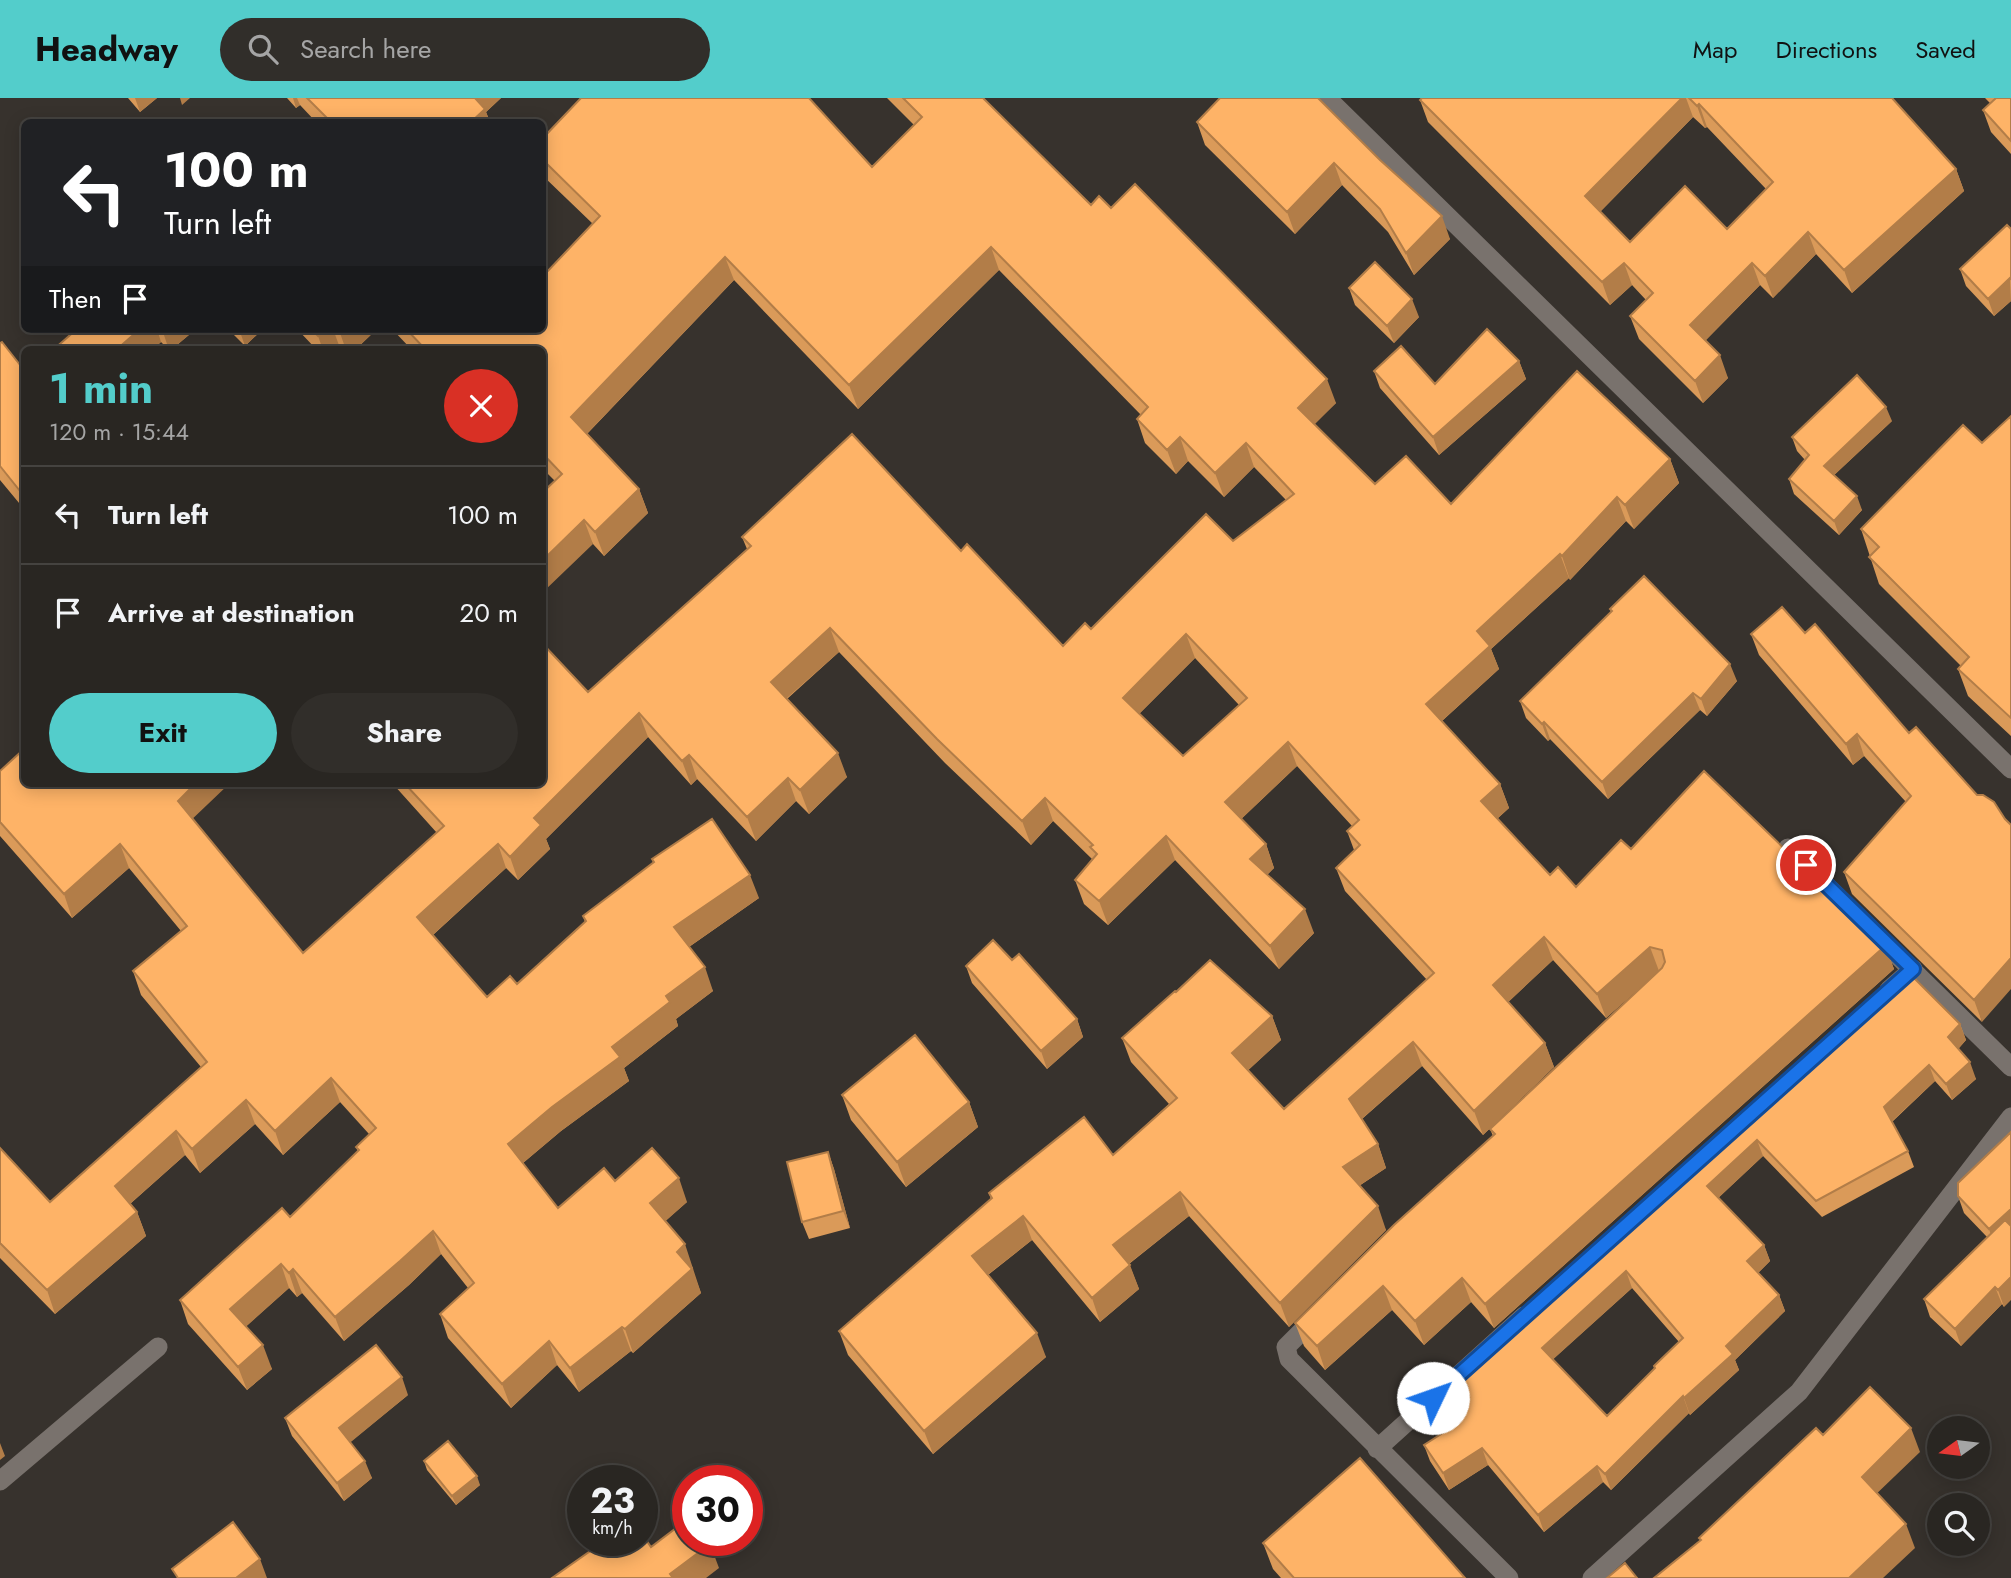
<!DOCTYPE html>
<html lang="en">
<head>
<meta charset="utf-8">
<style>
  :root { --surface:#292622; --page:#312e2a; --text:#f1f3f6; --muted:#a5a5a5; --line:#454340; --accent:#53cdcb }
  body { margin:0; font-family:Jost,sans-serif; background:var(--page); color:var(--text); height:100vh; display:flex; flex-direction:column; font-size:26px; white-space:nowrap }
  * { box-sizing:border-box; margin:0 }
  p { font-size:23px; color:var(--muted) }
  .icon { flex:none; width:38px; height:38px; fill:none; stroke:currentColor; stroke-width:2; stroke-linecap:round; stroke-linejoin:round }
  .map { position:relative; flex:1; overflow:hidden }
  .side { position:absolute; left:21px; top:248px; width:525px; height:441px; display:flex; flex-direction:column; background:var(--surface); border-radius:10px; box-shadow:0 4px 18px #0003,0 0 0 2px var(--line) }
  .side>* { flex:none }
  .banner { position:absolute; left:21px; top:21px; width:525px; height:214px; border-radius:10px; box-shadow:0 4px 18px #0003,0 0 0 2px var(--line); background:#202124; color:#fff; overflow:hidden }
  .needle { width:46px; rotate:256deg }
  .tools { position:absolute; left:1927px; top:1318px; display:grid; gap:14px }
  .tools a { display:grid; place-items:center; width:63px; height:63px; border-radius:50%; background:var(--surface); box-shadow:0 4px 18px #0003,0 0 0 2px var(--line); font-size:35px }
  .speed { position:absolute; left:567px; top:1367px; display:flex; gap:14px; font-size:35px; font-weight:700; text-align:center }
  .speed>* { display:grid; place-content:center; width:91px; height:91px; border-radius:50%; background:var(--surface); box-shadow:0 4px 18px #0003,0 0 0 2px var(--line); line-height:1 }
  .speed small { font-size:18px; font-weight:400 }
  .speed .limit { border:10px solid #d22; background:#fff; color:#111 }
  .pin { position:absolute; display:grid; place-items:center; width:60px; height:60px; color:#fff; margin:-30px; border:4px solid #fff; border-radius:50%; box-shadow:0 2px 7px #0007 }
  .me { position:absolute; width:77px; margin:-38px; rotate:48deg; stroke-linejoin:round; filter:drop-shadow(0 0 5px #0008) }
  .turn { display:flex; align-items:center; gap:24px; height:147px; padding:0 28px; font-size:32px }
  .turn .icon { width:91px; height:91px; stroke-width:2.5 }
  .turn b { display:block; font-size:49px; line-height:60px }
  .then { display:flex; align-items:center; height:66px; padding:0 28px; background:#0003; gap:14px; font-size:26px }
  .round { display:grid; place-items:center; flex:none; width:74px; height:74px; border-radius:37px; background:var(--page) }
  .headline { display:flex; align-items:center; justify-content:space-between; height:119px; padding:0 28px }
  h1 { font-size:42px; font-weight:700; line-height:52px; color:var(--accent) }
  .action { display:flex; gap:14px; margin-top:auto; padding:14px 28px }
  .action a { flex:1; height:80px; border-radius:42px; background:var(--accent); color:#111; font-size:28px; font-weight:700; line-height:80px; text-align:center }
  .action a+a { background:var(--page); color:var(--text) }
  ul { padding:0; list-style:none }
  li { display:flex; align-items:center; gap:21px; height:98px; padding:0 28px; border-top:2px solid var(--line) }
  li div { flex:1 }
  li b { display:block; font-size:26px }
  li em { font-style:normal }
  header { display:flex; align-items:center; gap:42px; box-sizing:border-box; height:98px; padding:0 35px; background:var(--accent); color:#111 }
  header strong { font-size:33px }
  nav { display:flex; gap:38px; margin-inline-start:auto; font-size:24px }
  .search { width:490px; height:63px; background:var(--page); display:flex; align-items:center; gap:18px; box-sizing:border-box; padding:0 24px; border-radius:38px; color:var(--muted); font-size:26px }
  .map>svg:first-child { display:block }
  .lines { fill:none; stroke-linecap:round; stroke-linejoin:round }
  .minor { stroke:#79726d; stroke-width:19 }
  .wall { fill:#da9a59; fill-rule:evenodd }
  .shaded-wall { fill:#b27d48 }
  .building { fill:#feb367; stroke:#b27d48; stroke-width:2; fill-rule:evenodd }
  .route-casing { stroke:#114b97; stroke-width:18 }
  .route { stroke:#1a73e8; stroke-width:12 }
</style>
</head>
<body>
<header>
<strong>Headway</strong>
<div class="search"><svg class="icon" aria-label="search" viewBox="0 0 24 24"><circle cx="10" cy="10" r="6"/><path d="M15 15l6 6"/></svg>Search here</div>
<nav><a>Map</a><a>Directions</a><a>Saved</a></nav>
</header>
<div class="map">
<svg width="2011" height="1480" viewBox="0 0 2011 1480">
  <rect width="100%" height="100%" fill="#37322d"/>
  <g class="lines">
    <path class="minor" d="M1327 0 2011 671
      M1788 750 2011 969
      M1889 892 1913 871
      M1317 1218 1286 1249 1289 1261 1509 1480
      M1377 1351 1524 1218
      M0 1383 158 1249
      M1592 1480 1799 1294 2011 1019"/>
  </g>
  <path class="wall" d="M128 0H157L140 14Z
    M287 0H501L486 14 490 24H316L300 7 296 10Z
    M887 0H983L1091 107 1111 110 1336 305 1314 326 1375 386 1451 406 1670 361 1679 385 1634 431 1626 423 1570 482 1569 480 1491 551 1499 571 1442 623 1500 686 1509 710 1497 721 1550 777 1576 789 1631 751 1885 848 1894 871 1494 1230 1471 1204 1424 1247 1392 1212 1325 1272 1304 1248 1295 1225 1493 1038 1490 1031 1651 880 1606 920 1553 862 1508 904 1545 945 1554 969 1483 1037 1422 968 1362 1021 1378 1046 1386 1070 1359 1088 1386 1132 1289 1229 1189 1118 1129 1166 1139 1191 1100 1224 1032 1142 988 1177 1046 1259 933 1356 848 1257 839 1233 991 1102 989 1095 1113 1057 1169 1006 1131 964 1122 940 1176 894 1272 918 1281 942 1248 972 1284 1011 1427 882 1345 793 1336 770 1354 752 1347 733 1352 728 1297 668 1241 721 1266 746 1274 770 1267 777 1314 835 1279 871 1175 762 1108 827 1084 806 1075 782 1092 761 1053 723 1031 747 945 665 839 554 787 601 847 679 809 716 796 703 756 743 697 681 691 687 648 639 546 741 550 751 518 782 506 770 433 837 487 899 517 886 585 824 583 818 653 765 652 761 759 800 689 849 713 893 676 921 678 928 624 970 629 983 561 1033 523 1065 558 1110 615 1083 687 1104 665 1123 693 1170 692 1171 701 1195 633 1255 631 1253 579 1294 557 1267 511 1310 448 1240 440 1216 468 1190 441 1156 409 1187 344 1243 302 1195 297 1199 289 1190 246 1228 272 1271 247 1292 188 1226 180 1202 290 1119 358 1054 356 1049 369 1036 340 1004 283 1057 255 1026 200 1075 185 1057 130 1106 137 1114 146 1138 55 1216 0 1160V1050L50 1104 201 969 141 897 133 873 181 833 129 770 72 820 0 738V673L192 721 303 855 437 735 393 686H542L588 594 747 451 742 439 961 453 1063 548 1233 443 1286 402 1254 369 1224 399 1188 363 1176 376 1145 345 1137 321 1141 317 999 172 858 311 734 182 587 336 639 391 648 415 604 458 593 446 555 383 542 370V252H412L392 231H542L545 176 593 126 542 77V41L872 69 914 27ZM1195 560 1239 607 1183 658 1139 616Z
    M1318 0 1450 141 1414 177 1388 134 1342 87 1295 136 1205 47 1197 24Z
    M1422 0H1892L1956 71 1964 93 1852 195 1816 156 1773 200 1760 187 1705 243 1728 280 1703 305 1639 241 1630 218 1646 202 1632 187 1610 207 1428 24 1420 2ZM1693 19 1705 30 1707 29 1766 91 1727 131 1630 144 1600 114Z
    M1985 0H2011V56L1991 34 1983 12 1990 5Z
    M2011 131V203L1994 218 1966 188 1960 171Z
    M1349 190 1419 219 1394 245 1355 207Z
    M77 231H196L171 252H169L161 244 152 252H53Z
    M228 231H263L245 248Z
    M297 231H377L355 252H342L340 250 338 252H317Z
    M0 245 24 272V411L0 382Z
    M1519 263 1526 281 1439 357 1380 290 1374 273 1435 286Z
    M2011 318V638L1968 598 1958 571 1961 568 1879 486 1861 431 1982 345Z
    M1892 323 1834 377 1862 412 1839 437 1794 396 1789 381 1805 362 1797 353 1792 339Z
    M1610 511 1737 583 1707 618 1700 612 1608 701 1550 641 1548 643 1526 620 1520 603 1611 514Z
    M1805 535 1909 635 1982 924 1852 796 1844 774 1906 704 1864 658 1853 667 1759 557 1751 536Z
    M1012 862 1077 921 1083 939 1047 971 972 885 966 868Z
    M1906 872 1960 926 1966 942 1958 951 1976 981 1952 1002 1935 983 1892 1024 1908 1053 1914 1069 1822 1119 1763 1058 1718 1100 1764 1147 1770 1163 1758 1175 1779 1197 1785 1213 1735 1262 1739 1272 1690 1317 1689 1315 1611 1392 1603 1384 1544 1434 1488 1367 1449 1392 1430 1363 1424 1347 1448 1331 1444 1325 1438 1309 1463 1290 1459 1278 1507 1239 1504 1232ZM1632 1190 1679 1244 1654 1268 1655 1270 1607 1318 1553 1261Z
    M842 997 969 1004 978 1029 906 1089 851 1022Z
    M2011 1034 2004 1209 2002 1206 1961 1248 1930 1219 1924 1201 1987 1139 1964 1115 1958 1098Z
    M828 1054 834 1071 850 1130 809 1141 802 1124Z
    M408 1297 350 1344 372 1380 344 1403 292 1338 285 1320Z
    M424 1363 480 1387 456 1407 427 1372Z
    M1263 1445 1465 1480H1281L1273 1471Z"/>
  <path class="shaded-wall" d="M135 0H157L140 14Z
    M180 0H190L182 7Z
    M293 0H297L300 7 296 10Z
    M472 0H501L486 14 490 24H471Z
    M1682 0H1686L1693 19 1593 121 1585 98Z
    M1699 6 1707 29 1705 30 1697 8Z
    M1334 65 1342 87 1295 136 1287 114Z
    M1956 71 1964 93 1852 195 1844 172Z
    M1442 118 1450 141 1414 177 1406 155Z
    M1808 134 1816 156 1773 200 1765 178Z
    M991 149 999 172 858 311 849 287Z
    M725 159 734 182 580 343 571 319Z
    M1624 165 1632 187 1610 207 1602 184Z
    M1752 165 1760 187 1698 250 1690 227Z
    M2010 180 2011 203 1994 218 1988 201Z
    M1412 201 1419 219 1394 245 1387 228Z
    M140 231H157L161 244 152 252H116Z
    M162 231H196L171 252H169Z
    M239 231H263L245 248Z
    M326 231H333L340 250 338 252H323L318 238Z
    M344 231H377L355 252H346L340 235Z
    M1720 257 1728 280 1703 305 1695 283Z
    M1519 263 1526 281 1439 357 1433 339Z
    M1327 281 1336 305 1307 334 1298 310Z
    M1886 309 1892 323 1829 382 1824 368Z
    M1180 339 1188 363 1176 376 1167 352Z
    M1246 345 1254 369 1224 399 1215 375Z
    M1670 361 1679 385 1634 431 1625 407Z
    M639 391 648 415 604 458 595 434Z
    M1857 398 1862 412 1839 437 1834 423Z
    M1617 399 1626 423 1570 482 1562 458Z
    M584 422 593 446 542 495V463Z
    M1560 456 1569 480 1491 551 1499 571 1434 630 1426 606 1477 533Z
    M830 530 839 554 779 607 771 584Z
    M1186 536 1195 560 1131 624 1123 600Z
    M1730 566 1737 583 1707 618 1701 601Z
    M1693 595 1700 612 1608 701 1602 684Z
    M639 615 648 639 546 741 550 751 518 782 510 759 534 720Z
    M1544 624 1550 641 1548 643 1542 626Z
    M1857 636 1864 658 1853 667 1846 646Z
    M1288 644 1297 668 1234 728 1225 704Z
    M838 655 847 679 809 716 800 692Z
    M689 657 697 681 691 687 682 663Z
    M788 680 796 703 756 743 747 719Z
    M195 686H229L186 727 178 703Z
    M1500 686 1509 710 1490 727 1481 703Z
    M1045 700 1053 723 1031 747 1022 723Z
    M1166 738 1175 762 1108 827 1099 803Z
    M120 746 129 770 72 820 64 796Z
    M498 746 506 770 426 843 417 819Z
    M1266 746 1274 770 1258 785 1250 761Z
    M750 777 759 800 683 853 674 829Z
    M1305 811 1314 835 1279 871 1270 848Z
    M1544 839 1553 862 1501 911 1493 887Z
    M1885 848 1894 871 1494 1230 1485 1206Z
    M1650 849 1659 873 1606 920 1597 896Z
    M2011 860V891L1982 924 1974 902Z
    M705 869 713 893 676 921 678 928 624 970 629 983 561 1033 517 1070 508 1046 552 1009 612 949 666 898Z
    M1272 918 1281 942 1241 979 1232 955Z
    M1077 921 1083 939 1047 971 1041 953Z
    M1960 926 1966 942 1954 956 1948 939Z
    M1413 944 1422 968 1357 1025 1349 1001Z
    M1545 945 1554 969 1483 1037 1474 1013Z
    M1970 964 1976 981 1952 1002 1946 986Z
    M1929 967 1935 983 1890 1025 1884 1009Z
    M331 980 340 1004 283 1057 275 1033Z
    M246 1002 255 1026 200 1075 192 1051Z
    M969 1004 978 1029 906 1089 897 1064Z
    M176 1033 185 1057 123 1112 115 1088Z
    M1757 1042 1763 1058 1713 1105 1707 1088Z
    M1378 1046 1386 1070 1351 1093 1343 1069Z
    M828 1054 834 1071 850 1130 843 1113Z
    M679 1080 687 1104 659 1129 650 1105Z
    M1180 1094 1189 1118 1122 1171 1113 1147Z
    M1378 1108 1386 1132 1289 1229 1280 1205Z
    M2011 1111V1134L1995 1149 1989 1131Z
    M137 1114 146 1138 55 1216 47 1192Z
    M1023 1118 1032 1142 981 1182 972 1158Z
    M433 1133 441 1156 409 1187 344 1243 335 1219Z
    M685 1146 701 1195 633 1255 625 1231 677 1154Z
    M1764 1147 1770 1163 1753 1180 1747 1163Z
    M281 1166 289 1190 239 1235 230 1211Z
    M1130 1167 1139 1191 1100 1224 1092 1200Z
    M293 1171 302 1195 297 1199 289 1175Z
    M1626 1173 1632 1190 1548 1266 1542 1250Z
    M2011 1179V1202L2004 1209 1998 1192Z
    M1462 1180 1471 1204 1424 1247 1415 1223Z
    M1383 1188 1392 1212 1325 1272 1317 1248Z
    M1995 1189 2002 1206 1961 1248 1955 1231Z
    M1779 1197 1785 1213 1735 1262 1739 1272 1690 1317 1684 1300 1726 1248Z
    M622 1229 631 1253 579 1294 570 1270Z
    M1037 1235 1046 1259 933 1356 924 1333Z
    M549 1243 557 1267 511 1310 502 1286Z
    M263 1247 272 1271 247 1292 238 1269Z
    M402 1279 408 1297 346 1348 339 1330Z
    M1683 1298 1689 1315 1611 1392 1605 1376Z
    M1911 1330 1920 1354 1870 1402 1862 1379Z
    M0 1345 5 1358 0 1362Z
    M1482 1350 1488 1367 1449 1392 1443 1375Z
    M365 1363 372 1380 344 1403 337 1385Z
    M1597 1368 1603 1384 1544 1434 1538 1417Z
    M477 1378 480 1387 456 1407 452 1398Z
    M1906 1426 1915 1450 1883 1480H1849Z
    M710 1446 719 1470 706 1480H671L670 1476Z
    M260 1461 267 1480H236Z"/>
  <path class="building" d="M307 0H475L485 11 471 24H331Z
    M581 0H809L872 69 922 19 903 0H983L1091 107 1099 98 1111 110 1135 86 1327 281 1298 310 1375 386 1406 358 1451 406 1577 273 1670 361 1625 407 1617 399 1562 458 1560 456 1477 533 1490 548 1426 606 1500 686 1481 703 1550 777 1558 769 1576 789 1621 742 1631 751 1704 673 1885 848 1485 1206 1462 1180 1415 1223 1383 1188 1317 1248 1295 1225 1394 1127 1495 1036 1490 1031 1662 870 1665 864 1662 852 1650 849 1597 896 1544 839 1493 887 1545 945 1474 1013 1413 944 1349 1001 1378 1046 1343 1069 1378 1108 1280 1205 1180 1094 1113 1147 1130 1167 1092 1200 1023 1118 972 1158 1037 1235 924 1333 839 1233 992 1100 989 1095 1084 1019 1113 1057 1177 1000 1122 940 1175 893 1176 894 1210 862 1272 918 1232 955 1284 1011 1434 875 1336 770 1360 747 1347 733 1359 722 1288 644 1225 704 1266 746 1250 761 1305 811 1270 848 1166 738 1099 803 1075 782 1097 756 1090 749 1093 747 1045 700 1022 723 937 641 830 530 771 584 838 655 800 692 788 680 747 719 689 657 682 663 639 615 534 720 541 727 510 759 498 746 417 819 487 899 510 878 517 886 586 823 583 818 654 764 652 761 712 721 750 777 674 829 705 869 666 898 670 904 612 949 620 959 552 1009 508 1046 558 1110 604 1070 615 1083 652 1050 679 1080 650 1105 685 1146 677 1154 692 1171 625 1231 622 1229 570 1270 549 1243 502 1286 440 1216 474 1185 433 1133 400 1163 335 1219 293 1171 289 1175 281 1166 230 1211 263 1247 238 1269 180 1202 282 1110 290 1119 359 1052 356 1049 376 1030 331 980 275 1033 246 1002 192 1051 176 1033 115 1088 137 1114 47 1192 0 1145V1050L50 1104 207 964 133 873 187 828 120 746 64 796 0 724V673L24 651V686H195L178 703 303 855 444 728 405 686H542V545L588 594 751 448 742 439 852 336 961 453 967 446 1063 548 1085 525 1091 531 1206 416 1233 443 1294 396 1246 345 1215 375 1180 339 1167 352 1137 321 1148 309 991 149 849 287 725 159 571 319 639 391 595 434 584 422 542 463V395L562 376 542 355V252H426L406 231H542V174L545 176 600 118 542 61V41ZM1186 536 1247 600 1183 658 1123 600Z
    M1220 0H1318L1380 62 1442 118 1406 155 1380 111 1334 65 1287 114 1197 24Z
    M1422 0H1682L1585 98 1630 144 1685 88 1727 131 1773 84 1699 6 1697 8 1689 0H1892L1956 71 1844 172 1808 134 1765 178 1752 165 1690 227 1720 257 1695 283 1630 218 1653 195 1624 165 1602 184 1420 2Z
    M1996 0H2011V43L1983 12Z
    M2007 127 2011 131V181L2010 180 1988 201 1960 171Z
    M1375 164 1412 201 1387 228 1349 190Z
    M77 231H140L116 252H53Z
    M311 231H326L318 238Z
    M1487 231 1519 263 1433 339 1374 273 1401 248 1435 286Z
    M2 244 24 272V398L0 368V245Z
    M1857 277 1886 309 1824 368 1857 398 1834 423 1789 381 1809 357 1792 339Z
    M2011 318V620L1958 571 1969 559 1869 459 1879 449 1861 431 1963 327 1982 345Z
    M1644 478 1730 566 1701 601 1693 595 1602 684 1544 624 1542 626 1520 603 1612 513 1610 511Z
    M1782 509 1805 535 1815 526 1909 635 1916 629 1977 697H1983L1994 704 2005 721 2011 727V860L1974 902 1844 774 1911 698 1857 636 1846 646 1751 536Z
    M993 842 1012 862 1019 856 1077 921 1041 953 966 868Z
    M1906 872 1960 926 1948 939 1970 964 1946 986 1929 967 1884 1009 1908 1053 1816 1103 1757 1042 1707 1088 1764 1147 1747 1163 1779 1197 1726 1248 1733 1256 1684 1300 1683 1298 1605 1376 1597 1368 1538 1417 1482 1350 1443 1375 1424 1347 1452 1329 1438 1309 1467 1288 1459 1278 1509 1237 1504 1232ZM1626 1173 1683 1240 1654 1268 1655 1270 1607 1318 1542 1250Z
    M915 937 969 1004 897 1064 842 997Z
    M2011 1034V1111L1989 1131 1958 1098V1085Z
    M828 1054 843 1113 802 1124 787 1064Z
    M2005 1122 2011 1128V1179L1998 1192 1995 1189 1955 1231 1924 1201Z
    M376 1247 402 1279 339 1330 365 1363 337 1385 285 1320Z
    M1870 1289 1911 1330 1862 1379 1906 1426 1849 1480H1654L1701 1442 1699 1440 1816 1330 1823 1337Z
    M448 1343 477 1378 452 1398 424 1363Z
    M1360 1360 1465 1480H1294L1263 1445Z
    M688 1421V1442H707L710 1446 670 1476 673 1480H552L606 1442H642V1436L651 1449Z
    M233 1424 260 1461 236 1480H178L172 1471Z
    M1625 1465 1637 1480H1607Z"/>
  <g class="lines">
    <defs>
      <path id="route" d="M1433 1300 1913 871 1806 767"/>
    </defs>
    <use href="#route" class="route-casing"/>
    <use href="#route" class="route"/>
  </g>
</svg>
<div class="tools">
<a><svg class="needle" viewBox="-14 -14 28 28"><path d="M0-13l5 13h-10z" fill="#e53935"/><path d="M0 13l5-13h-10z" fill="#a5a5a5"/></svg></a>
<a><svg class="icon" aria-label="search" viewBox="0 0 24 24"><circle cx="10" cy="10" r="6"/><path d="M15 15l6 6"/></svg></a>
</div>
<div class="speed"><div>23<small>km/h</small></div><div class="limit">30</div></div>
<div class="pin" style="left:1806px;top:767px;background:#d93025"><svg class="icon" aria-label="arrive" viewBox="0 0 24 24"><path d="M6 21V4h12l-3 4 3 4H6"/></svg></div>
<svg class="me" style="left:1433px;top:1300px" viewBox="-20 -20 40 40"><circle r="19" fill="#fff"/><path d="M0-13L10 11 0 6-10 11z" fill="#1a73e8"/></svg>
<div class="banner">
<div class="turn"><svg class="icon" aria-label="left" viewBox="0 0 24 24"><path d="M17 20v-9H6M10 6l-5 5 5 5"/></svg><div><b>100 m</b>Turn left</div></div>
<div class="then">Then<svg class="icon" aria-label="arrive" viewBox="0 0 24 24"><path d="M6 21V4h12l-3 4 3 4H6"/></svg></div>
</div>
<section class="side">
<div class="headline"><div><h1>1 min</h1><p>120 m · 15:44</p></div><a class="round" style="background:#d93025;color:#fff"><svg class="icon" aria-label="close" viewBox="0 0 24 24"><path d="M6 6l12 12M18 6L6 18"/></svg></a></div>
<ul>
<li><svg class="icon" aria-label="left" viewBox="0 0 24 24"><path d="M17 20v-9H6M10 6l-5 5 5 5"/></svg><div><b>Turn left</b></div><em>100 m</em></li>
<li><svg class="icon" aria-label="arrive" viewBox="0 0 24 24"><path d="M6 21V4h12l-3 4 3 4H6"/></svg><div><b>Arrive at destination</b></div><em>20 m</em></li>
</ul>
<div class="action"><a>Exit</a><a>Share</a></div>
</section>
</div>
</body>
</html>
